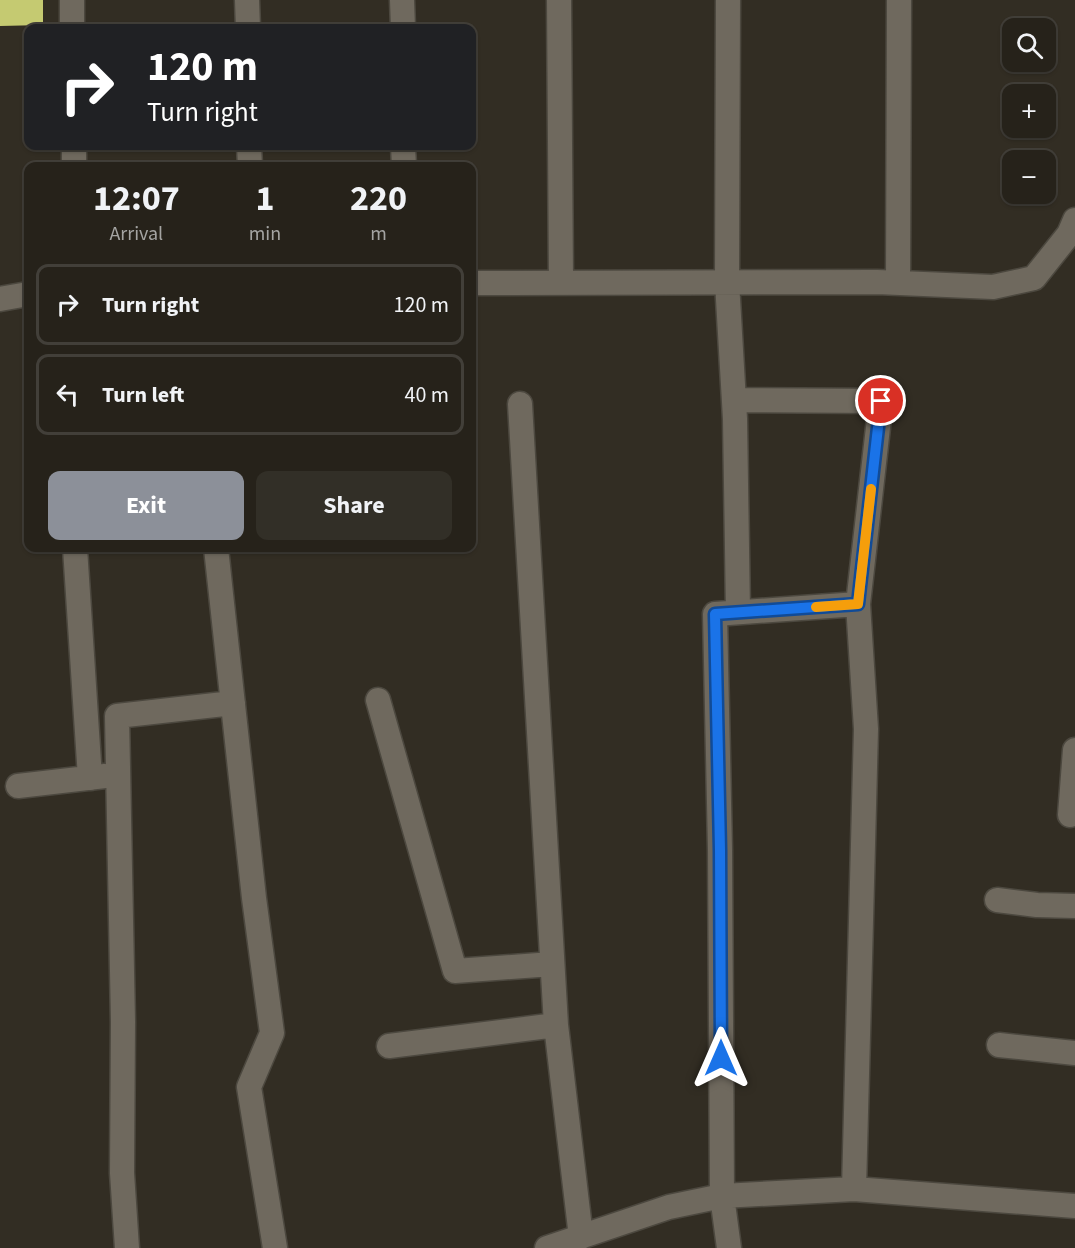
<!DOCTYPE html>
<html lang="en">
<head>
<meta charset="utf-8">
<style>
  :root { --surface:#26221a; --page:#322f27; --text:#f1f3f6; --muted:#a4a4a2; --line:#423f39; --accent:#8c9099 }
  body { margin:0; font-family:"Source Sans 3",sans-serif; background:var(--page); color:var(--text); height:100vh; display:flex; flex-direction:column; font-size:22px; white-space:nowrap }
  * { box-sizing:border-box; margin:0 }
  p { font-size:20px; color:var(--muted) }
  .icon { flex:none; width:33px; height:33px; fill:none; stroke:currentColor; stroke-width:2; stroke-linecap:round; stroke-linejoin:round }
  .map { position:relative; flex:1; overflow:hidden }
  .panel { position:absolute; left:24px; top:162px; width:452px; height:390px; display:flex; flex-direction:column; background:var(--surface); border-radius:12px; box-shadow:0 2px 4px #0004,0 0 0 2px var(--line) }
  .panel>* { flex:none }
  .banner { position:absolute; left:24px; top:24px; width:452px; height:126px; border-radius:12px; box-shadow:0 2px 4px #0004,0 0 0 2px var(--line); background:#202124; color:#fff; overflow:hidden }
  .controls { position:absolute; left:1002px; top:18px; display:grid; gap:12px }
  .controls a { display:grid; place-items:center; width:54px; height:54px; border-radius:12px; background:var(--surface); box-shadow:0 2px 4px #0004,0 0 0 2px var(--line); font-size:30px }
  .pin { position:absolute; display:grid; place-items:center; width:51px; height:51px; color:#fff; margin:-26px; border:3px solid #fff; border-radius:50%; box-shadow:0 2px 6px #0007 }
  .me { position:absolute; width:66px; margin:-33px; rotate:0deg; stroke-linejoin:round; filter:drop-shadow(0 0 4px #0008) }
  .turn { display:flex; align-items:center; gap:21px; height:126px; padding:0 24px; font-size:27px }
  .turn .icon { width:78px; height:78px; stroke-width:2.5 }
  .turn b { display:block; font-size:42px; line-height:51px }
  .eta { display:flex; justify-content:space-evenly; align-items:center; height:102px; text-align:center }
  .eta b { font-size:36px; font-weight:700; line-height:42px }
  .button { display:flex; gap:12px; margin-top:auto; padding:12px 24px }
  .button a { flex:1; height:69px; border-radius:12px; background:var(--accent); color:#fff; font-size:24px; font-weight:700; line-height:69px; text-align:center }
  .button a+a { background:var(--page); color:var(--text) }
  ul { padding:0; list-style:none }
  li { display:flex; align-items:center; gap:18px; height:81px; margin:0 12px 9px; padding:0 12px; border:3px solid var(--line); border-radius:12px }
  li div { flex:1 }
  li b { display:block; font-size:22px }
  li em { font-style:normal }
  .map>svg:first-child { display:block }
  .building { fill:#c5ca71 }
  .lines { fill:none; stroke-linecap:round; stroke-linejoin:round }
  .minor-casing { stroke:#4c483f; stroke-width:27 }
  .minor { stroke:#6f695e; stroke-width:24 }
  .route-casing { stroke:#114b97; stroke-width:15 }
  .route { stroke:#1a73e8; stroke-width:10 }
  .slow { stroke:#f59e0b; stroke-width:10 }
</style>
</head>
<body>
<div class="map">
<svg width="1075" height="1248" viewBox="0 0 1075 1248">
  <rect width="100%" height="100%" fill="#322d23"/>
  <path class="building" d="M0 0H43V25L0 26Z"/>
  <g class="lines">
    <defs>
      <path id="minor" d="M72 0V28
        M247 0 248 28
        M402 0 403 28
        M559 0 561 283
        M728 0 727 282 735 419 738 612
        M74 146V166
        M249 146 250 166
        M403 146 404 166
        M471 283 877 282 993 287 1034 278 1069 234 1075 220
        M898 283 899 0
        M0 299 28 294
        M734 400 881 401 858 604 866 729 854 1189
        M520 404 556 1025 581 1237
        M75 548 90 778
        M216 548 254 898 272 1033 249 1087 275 1248
        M378 700 455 971 552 964
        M18 786 105 776
        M1070 815 1075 750
        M997 900 1037 905 1075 906
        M999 1045 1075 1053
        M389 1046 556 1025
        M127 1248 122 1173 123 1022 117 716 233 703
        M547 1248 669 1207 722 1196 854 1189 1075 1206
        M729 1248 722 1196 720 850 715 614 858 604"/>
    </defs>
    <use href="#minor" class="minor-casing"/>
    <use href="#minor" class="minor"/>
  </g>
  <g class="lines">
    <defs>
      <path id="route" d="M721 1058 720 850 715 614 858 604 881 401"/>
    </defs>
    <use href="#route" class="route-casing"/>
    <use href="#route" class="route"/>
    <path class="slow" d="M816 607 858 604 871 489"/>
  </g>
</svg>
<div class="controls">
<a><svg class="icon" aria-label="search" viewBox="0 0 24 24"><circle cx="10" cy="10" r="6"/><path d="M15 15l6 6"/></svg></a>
<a>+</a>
<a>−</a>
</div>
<div class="pin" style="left:881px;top:401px;background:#d93025"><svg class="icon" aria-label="arrive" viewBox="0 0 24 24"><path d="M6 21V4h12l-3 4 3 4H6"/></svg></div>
<svg class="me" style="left:721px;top:1058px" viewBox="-20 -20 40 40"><path d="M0-17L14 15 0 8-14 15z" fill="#1a73e8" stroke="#fff" stroke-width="4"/></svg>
<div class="banner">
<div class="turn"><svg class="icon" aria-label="right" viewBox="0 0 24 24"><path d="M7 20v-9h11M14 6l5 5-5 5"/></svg><div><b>120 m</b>Turn right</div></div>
</div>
<section class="panel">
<div class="eta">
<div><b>12:07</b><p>Arrival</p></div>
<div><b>1</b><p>min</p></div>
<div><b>220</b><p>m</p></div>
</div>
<ul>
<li><svg class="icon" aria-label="right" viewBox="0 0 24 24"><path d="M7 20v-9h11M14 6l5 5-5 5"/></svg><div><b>Turn right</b></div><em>120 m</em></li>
<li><svg class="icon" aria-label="left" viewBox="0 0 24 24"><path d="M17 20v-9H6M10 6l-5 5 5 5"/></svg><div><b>Turn left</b></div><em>40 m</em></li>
</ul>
<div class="button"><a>Exit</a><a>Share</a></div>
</section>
</div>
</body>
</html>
